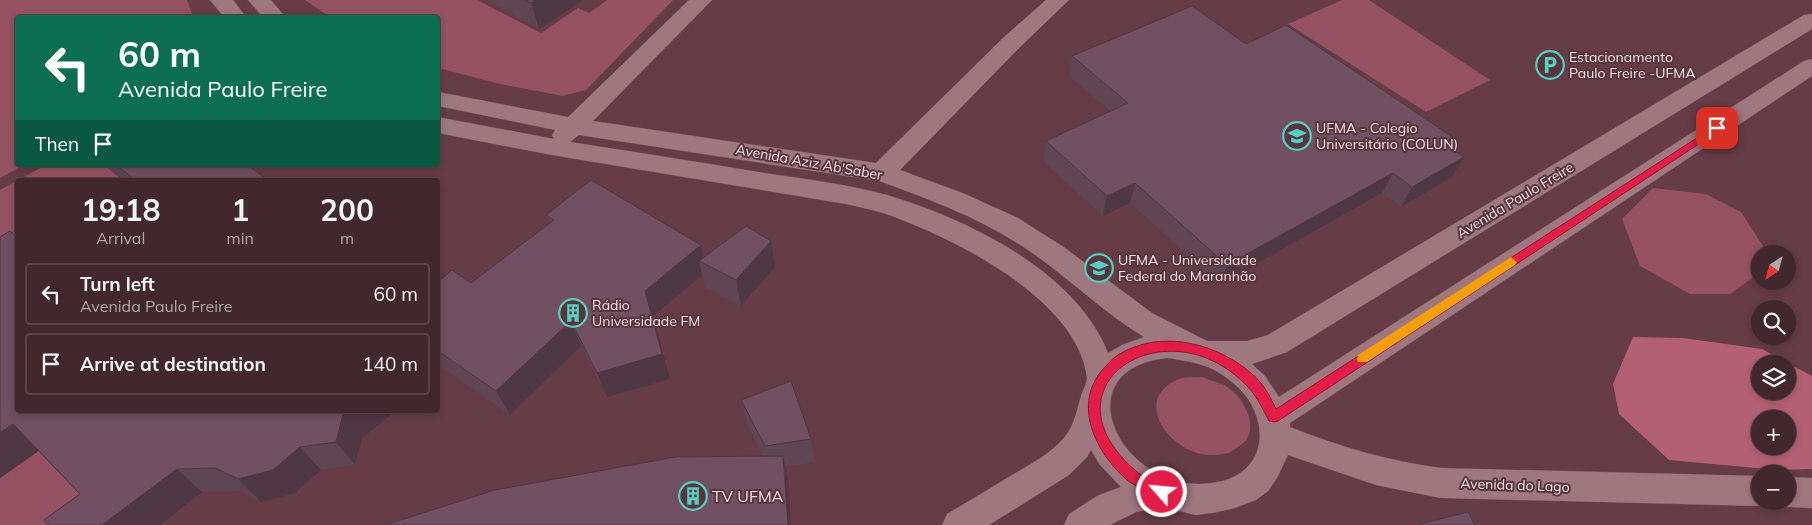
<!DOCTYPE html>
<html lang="en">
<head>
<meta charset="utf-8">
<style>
  :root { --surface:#42282e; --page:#493036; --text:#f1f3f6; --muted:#aea6aa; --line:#5a444a }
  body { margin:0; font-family:Mulish,sans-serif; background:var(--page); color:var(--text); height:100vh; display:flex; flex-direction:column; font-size:19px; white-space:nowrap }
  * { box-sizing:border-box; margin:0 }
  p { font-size:16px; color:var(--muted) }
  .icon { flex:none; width:28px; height:28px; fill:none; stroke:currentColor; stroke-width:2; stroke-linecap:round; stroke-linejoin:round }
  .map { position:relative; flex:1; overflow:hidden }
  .side { position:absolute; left:15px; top:178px; width:425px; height:235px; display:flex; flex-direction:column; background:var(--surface); border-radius:5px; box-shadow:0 2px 8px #0003,0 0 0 1px var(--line) }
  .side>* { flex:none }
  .hud { position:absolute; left:15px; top:15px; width:425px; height:152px; border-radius:5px; box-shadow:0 2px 8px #0003,0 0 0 1px var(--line); background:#0b6e4f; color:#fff; overflow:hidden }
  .needle { width:32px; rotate:216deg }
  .fabs { position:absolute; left:1751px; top:245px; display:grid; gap:10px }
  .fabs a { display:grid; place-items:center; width:45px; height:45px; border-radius:50%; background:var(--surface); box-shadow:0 2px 8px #0003,0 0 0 1px var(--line); font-size:25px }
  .pin { position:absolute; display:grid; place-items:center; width:42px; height:42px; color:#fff; margin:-21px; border-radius:10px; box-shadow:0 2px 8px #0006 }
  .me { position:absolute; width:55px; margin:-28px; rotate:297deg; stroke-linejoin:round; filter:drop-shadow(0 0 4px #0008) }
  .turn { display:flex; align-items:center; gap:18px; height:105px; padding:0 20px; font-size:22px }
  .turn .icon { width:65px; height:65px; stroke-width:2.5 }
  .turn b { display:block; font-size:35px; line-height:42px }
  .then { display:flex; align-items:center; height:48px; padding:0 20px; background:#0003; gap:10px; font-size:19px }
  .eta { display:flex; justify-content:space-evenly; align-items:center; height:85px; text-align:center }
  .eta b { font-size:30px; font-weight:700; line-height:35px }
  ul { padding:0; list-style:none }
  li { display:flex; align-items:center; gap:15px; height:62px; margin:0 10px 8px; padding:0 10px; border:2px solid var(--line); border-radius:5px }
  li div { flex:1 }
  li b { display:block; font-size:19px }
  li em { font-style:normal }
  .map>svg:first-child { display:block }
  .built { fill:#663c46; fill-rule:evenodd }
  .green { fill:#945262 }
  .forest { fill:#b46074; fill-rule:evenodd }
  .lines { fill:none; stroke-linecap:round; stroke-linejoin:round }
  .street-casing { stroke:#70535a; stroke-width:1 }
  .street { fill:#9f777f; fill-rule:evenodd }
  .wall { fill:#604553 }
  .shaded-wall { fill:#4e3844 }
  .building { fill:#705061; stroke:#4e3844 }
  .route { fill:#e11d48; stroke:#92132f }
  .slow { fill:#f59e0b }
  .labels { text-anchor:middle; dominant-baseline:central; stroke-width:4; stroke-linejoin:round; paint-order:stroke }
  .poi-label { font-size:14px; fill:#f6e0e4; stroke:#58363d; text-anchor:start }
  .street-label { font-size:14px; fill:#f6e0e4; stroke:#58363d }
  .near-poi-label { font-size:16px; fill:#f6e0e4; stroke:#58363d; text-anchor:start }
</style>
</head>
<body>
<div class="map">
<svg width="1812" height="525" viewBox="0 0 1812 525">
  <rect width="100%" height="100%" fill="#58363d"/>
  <path class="built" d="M0 0H1812V525H0ZM18 18H438V165H18ZM18 180H438V410H18ZM1760 254H1788V281H1760ZM1760 309H1788V336H1760ZM1760 364H1788V391H1760ZM1760 419H1788V446H1760ZM1760 474H1788V501H1760Z"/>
  <path class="green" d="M0 0H187L193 17 18 18V165H24L0 178Z
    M305 0H477L541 33 578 8 589 13 607 0H673L586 90 562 96 500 84 438 68V18L330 17Z
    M1342 0H1369L1490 80 1426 112 1288 24Z
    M46 165H104L123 180H18Z
    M18 180 17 268 0 258V190Z
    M1653 188 1706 194 1741 212 1768 254H1760V268L1755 276 1730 294H1690L1640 266 1622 219Z
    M1202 377C1209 380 1217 382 1224 385 1240 393 1258 421 1247 439 1244 444 1236 448 1232 451 1227 455 1220 454 1214 455 1171 457 1129 399 1179 379 1186 376 1195 378 1202 377Z
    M0 402 110 516 98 525H0V478L18 465Z"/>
  <path class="forest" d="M1633 337 1683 338 1762 349 1812 376V469L1778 470 1669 460 1619 414 1613 384ZM1760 364H1788V391H1760ZM1760 419H1788V446H1760Z"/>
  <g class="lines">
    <defs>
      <path id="street" d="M210 0H233L247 18H225Z
        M248 0H271L286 18H264Z
        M689 0H712L593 121 876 163 1003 38 1046 0H1069L1019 48 900 170 965 194 1018 218 1065 248 1152 313 1207 341H1247L1268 335 1804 15 1812 14V29L1287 352 1252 364 1265 376 1279 397 1804 61 1812 59V76L1290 423V427C1340 447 1389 461 1441 468L1760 476V501L1772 502 1760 506 1441 498 1376 485 1288 455 1277 478 1268 491 1256 500 1235 508 1212 513 1196 515 1163 507 1136 512 1110 525H1064L1069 514 1097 496 1121 487 1100 465 1091 450 1087 457 1069 475 989 525H942L947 514C969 501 991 488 1012 475 1031 464 1050 454 1064 438 1074 426 1077 410 1081 396 1083 390 1087 383 1087 378 1078 298 950 236 883 213 871 209 858 207 846 204L552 155 438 133V117L554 139 552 135 555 130 438 106V92L568 117ZM579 135 879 181C932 200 985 220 1031 252 1070 279 1104 313 1144 337L1122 345 1108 353C1076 271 967 219 887 195 847 184 805 179 764 173 700 162 635 152 570 142ZM1167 358C1186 361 1205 363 1221 374 1234 382 1248 395 1254 410 1269 443 1254 475 1218 482 1125 501 1057 370 1167 358Z
        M1788 477 1812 478V508L1788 507 1776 503V501H1788Z"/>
    </defs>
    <use href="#street" class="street-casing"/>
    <use href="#street" class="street"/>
  </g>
  <path class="wall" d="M486 0H583L539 29Z
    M1246 44 1449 147 1464 157 1452 177 1401 207 1382 193 1220 284 1130 203 1103 216 1043 161 1046 141 1110 111 1069 76 1072 56Z
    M104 165H247L268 180H123Z
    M546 215 701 245 704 257 771 241 775 267 741 306 705 287 702 275 653 316 670 379 607 397 581 346 510 415 438 365V282L471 283 549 224Z
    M0 237 18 410 393 413 362 438 355 465 321 470 295 493 261 502 241 491 202 492 160 525H48L80 494 39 451 0 478Z
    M741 400 811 439 815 462 785 467 788 479 763 456 747 424Z"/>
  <path class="shaded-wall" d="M535 0H583L539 29 531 3Z
    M1454 138 1443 158 1444 144Z
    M1464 157 1452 177 1401 207 1412 187Z
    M1393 173 1382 193 1220 284 1227 265Z
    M1135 183 1130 203 1103 216 1107 196Z
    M771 241 775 267 741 306 736 280Z
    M701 245 705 264 699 261 702 275 653 316 670 379 607 397 597 373 645 291Z
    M571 321 581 346 510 415 496 391Z
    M348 410H393V413L362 438 355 465 336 442 343 414Z
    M13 424 44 447 0 478V433Z
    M300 447 321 470 295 493 261 502 238 479Z
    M783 456 788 479 791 525H788Z
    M177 469 202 492 160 525H102Z"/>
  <path class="building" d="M525 0H535L531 3Z
    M1192 6 1246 44 1286 25 1454 138 1444 144 1464 157 1412 187 1393 173 1227 265 1135 183 1107 196 1046 141 1128 103 1072 56Z
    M116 165H247L268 180H135Z
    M591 180 701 245 645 291 662 354 597 373 571 321 496 391 438 351V282L452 270 471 283 554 220 546 215Z
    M746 226 771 241 736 280 699 261Z
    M10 231 18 238V410H348L343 414 336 442 300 447 273 470 238 479 216 468 177 469 102 525H48L44 520 80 494 13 424 0 433V237Z
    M791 381 811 439 765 446 741 400Z
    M783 456 788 525H385L495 490 675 457Z
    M1468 512 1475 525H1416Z"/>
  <path class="route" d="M1717 125 1722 128 1720 130 1278 421 1274 422 1269 421C1262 407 1255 393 1244 383 1164 304 1037 387 1137 472 1145 478 1157 483 1167 488L1169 492 1167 496 1162 498 1157 496C1148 491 1136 487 1127 480 1096 453 1071 404 1104 368 1108 364 1111 360 1115 357 1157 328 1216 342 1252 374 1263 383 1270 396 1276 409Z"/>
  <path class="slow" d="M1511 257 1517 262 1515 265 1367 362H1358L1357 359 1358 355Z"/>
  <defs>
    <symbol id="parking-ring" viewBox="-11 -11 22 22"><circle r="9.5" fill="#58363d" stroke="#58cec1" stroke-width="1.5"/><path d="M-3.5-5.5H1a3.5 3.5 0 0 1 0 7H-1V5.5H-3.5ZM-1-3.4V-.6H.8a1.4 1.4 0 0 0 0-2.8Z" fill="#58cec1"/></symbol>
    <symbol id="school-ring" viewBox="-11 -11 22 22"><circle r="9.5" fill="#58363d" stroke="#58cec1" stroke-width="1.5"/><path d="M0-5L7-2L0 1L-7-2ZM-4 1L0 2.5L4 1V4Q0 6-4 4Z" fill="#58cec1"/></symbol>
    <symbol id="university-ring" viewBox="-11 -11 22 22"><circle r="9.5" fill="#58363d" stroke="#58cec1" stroke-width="1.5"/><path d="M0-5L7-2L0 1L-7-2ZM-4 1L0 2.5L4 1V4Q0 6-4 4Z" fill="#58cec1"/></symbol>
    <symbol id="building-ring" viewBox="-11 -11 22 22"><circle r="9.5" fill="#58363d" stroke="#58cec1" stroke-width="1.5"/><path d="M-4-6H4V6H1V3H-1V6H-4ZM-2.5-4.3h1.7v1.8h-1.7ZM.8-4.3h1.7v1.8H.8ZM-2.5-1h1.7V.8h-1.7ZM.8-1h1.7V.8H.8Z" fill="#58cec1"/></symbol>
  </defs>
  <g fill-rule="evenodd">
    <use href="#parking-ring" x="1534" y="49" width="32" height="32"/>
    <use href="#school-ring" x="1281" y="120" width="32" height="32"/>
    <use href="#university-ring" x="1083" y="252" width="32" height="32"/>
    <use href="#building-ring" x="557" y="297" width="32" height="32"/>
    <use href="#building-ring" x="677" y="480" width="32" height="32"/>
  </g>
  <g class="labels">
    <g class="poi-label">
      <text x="1569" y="57">Estacionamento<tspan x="1569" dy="16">Paulo Freire -UFMA</tspan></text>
      <text x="1316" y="128">UFMA - Colegio<tspan x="1316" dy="16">Universitário (COLUN)</tspan></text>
      <text x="1118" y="260">UFMA - Universidade<tspan x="1118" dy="16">Federal do Maranhão</tspan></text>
      <text x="592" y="305">Rádio<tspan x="592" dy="16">Universidade FM</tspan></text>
    </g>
    <g class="street-label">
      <text transform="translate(809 162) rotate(10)">Avenida Aziz Ab'Saber</text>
      <text transform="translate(1515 200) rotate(-31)">Avenida Paulo Freire</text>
      <text transform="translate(1515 485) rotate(2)">Avenida do Lago</text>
    </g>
    <g class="near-poi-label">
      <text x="712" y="496">TV UFMA</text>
    </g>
  </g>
</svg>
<div class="fabs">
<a><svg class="needle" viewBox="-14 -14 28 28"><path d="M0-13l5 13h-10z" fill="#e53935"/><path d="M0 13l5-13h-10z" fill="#aea6aa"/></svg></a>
<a><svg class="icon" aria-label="search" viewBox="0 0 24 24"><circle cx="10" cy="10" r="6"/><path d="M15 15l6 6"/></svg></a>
<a><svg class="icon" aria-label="layers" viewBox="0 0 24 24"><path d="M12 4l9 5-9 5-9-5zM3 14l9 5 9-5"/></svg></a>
<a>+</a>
<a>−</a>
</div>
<div class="pin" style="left:1717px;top:128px;background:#d93025"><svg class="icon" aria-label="arrive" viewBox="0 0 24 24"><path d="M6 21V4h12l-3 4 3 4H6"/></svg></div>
<svg class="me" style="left:1162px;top:492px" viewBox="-20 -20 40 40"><circle r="17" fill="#e11d48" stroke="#fff" stroke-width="3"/><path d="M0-11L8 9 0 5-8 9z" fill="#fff"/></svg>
<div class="hud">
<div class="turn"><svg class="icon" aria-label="left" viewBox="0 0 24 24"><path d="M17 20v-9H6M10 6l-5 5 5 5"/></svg><div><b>60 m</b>Avenida Paulo Freire</div></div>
<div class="then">Then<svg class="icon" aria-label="arrive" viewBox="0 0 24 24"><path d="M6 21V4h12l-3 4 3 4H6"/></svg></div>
</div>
<section class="side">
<div class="eta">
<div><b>19:18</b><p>Arrival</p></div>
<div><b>1</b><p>min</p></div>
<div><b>200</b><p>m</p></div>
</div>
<ul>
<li><svg class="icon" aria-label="left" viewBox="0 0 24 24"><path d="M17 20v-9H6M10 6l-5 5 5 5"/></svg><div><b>Turn left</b><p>Avenida Paulo Freire</p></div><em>60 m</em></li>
<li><svg class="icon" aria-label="arrive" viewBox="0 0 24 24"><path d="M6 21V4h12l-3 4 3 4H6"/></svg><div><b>Arrive at destination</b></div><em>140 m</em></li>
</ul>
</section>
</div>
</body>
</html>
